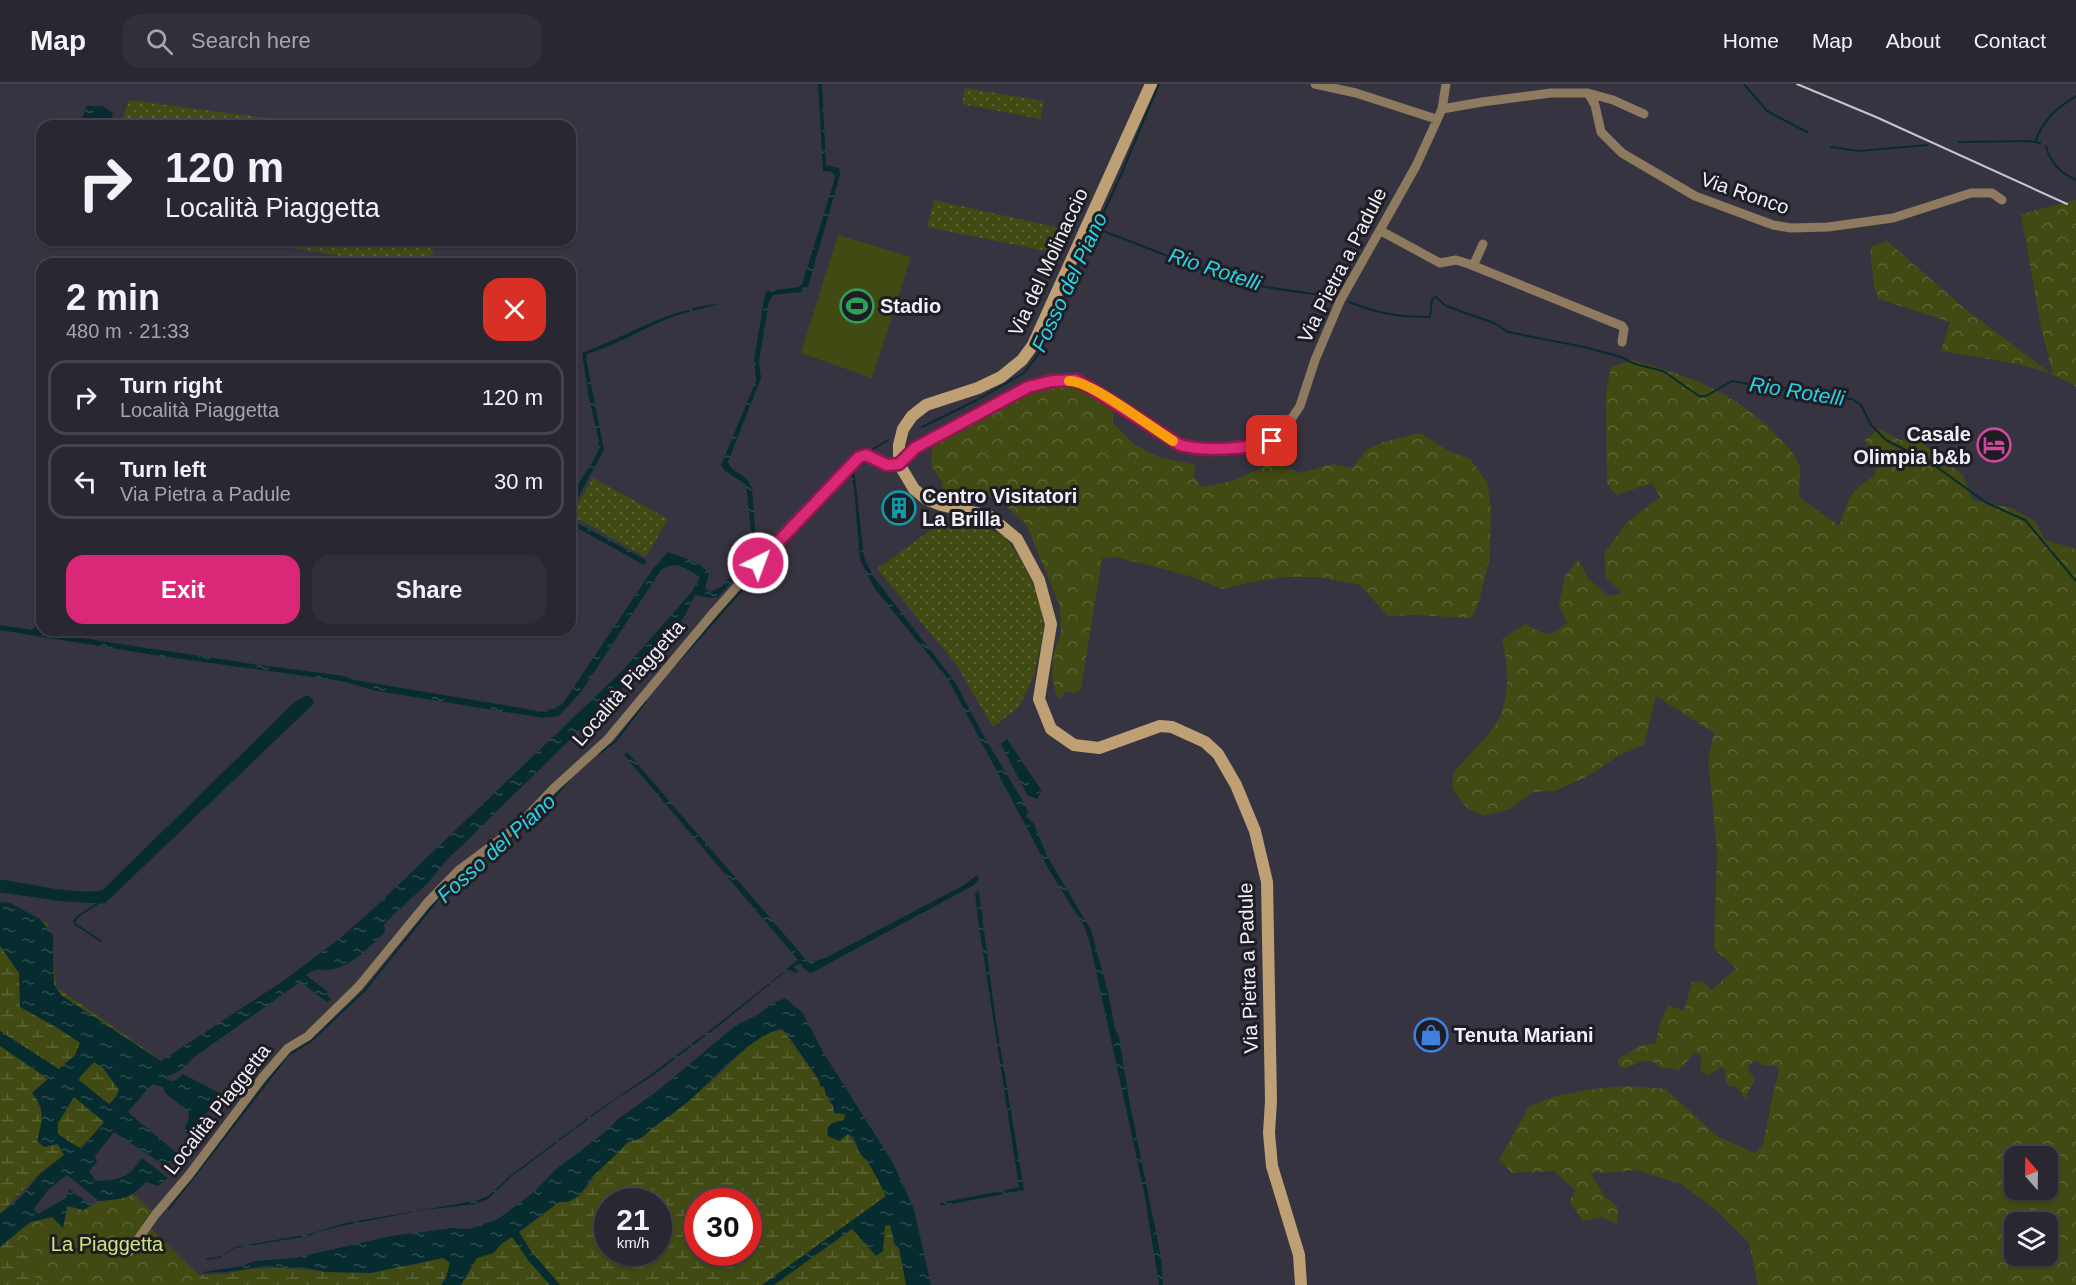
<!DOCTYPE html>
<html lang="en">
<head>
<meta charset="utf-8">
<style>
  :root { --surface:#292731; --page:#312f39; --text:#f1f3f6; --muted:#a5a5ab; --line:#45444d; --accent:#db2777 }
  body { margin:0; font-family:Helvetica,sans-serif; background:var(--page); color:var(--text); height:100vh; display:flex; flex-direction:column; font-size:22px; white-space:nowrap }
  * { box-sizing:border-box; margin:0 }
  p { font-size:20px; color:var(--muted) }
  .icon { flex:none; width:33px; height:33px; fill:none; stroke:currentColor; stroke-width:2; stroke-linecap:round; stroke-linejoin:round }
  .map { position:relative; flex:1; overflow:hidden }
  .panel { position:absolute; left:36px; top:174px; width:540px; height:378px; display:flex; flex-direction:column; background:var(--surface); border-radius:18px; box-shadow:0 2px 4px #0004,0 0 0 2px var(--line) }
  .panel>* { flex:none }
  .top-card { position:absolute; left:36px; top:36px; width:540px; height:126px; border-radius:18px; box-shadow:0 2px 4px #0004,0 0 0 2px var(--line); background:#292731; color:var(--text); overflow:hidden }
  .needle { width:39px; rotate:340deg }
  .controls { position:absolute; left:2004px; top:1062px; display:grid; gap:12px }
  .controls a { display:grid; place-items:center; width:54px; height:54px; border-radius:12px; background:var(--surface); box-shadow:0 2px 4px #0004,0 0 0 2px var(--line); font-size:30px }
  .speed { position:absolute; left:594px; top:1104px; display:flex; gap:12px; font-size:30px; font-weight:700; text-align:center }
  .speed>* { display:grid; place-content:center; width:78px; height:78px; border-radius:50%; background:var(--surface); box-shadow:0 2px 4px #0004,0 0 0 2px var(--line); line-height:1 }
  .speed small { font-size:15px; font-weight:400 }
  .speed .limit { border:9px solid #d22; background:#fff; color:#111 }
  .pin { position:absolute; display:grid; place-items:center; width:51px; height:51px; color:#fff; margin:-26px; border-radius:12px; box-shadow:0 3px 9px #0006 }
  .me { position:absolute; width:66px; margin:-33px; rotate:42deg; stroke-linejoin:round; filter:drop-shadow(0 0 4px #0008) }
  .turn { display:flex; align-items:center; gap:21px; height:126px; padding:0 30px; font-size:27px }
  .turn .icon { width:78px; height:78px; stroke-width:2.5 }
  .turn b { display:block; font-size:42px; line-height:51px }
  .round { display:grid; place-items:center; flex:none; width:63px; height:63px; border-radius:18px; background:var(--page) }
  .summary { display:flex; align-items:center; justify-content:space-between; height:102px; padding:0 30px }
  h1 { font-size:36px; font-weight:700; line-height:45px }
  .cta { display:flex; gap:12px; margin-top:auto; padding:12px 30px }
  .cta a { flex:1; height:69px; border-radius:18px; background:var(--accent); color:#fff; font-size:24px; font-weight:700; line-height:69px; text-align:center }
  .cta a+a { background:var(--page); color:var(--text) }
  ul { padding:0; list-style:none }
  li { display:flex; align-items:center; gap:18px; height:75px; margin:0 12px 9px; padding:0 18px; border:3px solid var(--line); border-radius:18px }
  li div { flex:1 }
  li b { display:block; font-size:22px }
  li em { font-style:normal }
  header { display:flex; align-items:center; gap:36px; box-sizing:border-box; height:84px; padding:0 30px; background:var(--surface); border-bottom:2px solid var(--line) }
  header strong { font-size:28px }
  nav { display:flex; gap:33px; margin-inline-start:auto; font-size:21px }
  .search { width:420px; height:54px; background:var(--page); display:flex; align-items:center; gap:15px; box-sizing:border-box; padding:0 21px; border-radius:18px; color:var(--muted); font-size:22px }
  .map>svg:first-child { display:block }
  .grass { fill:url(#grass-dots) }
  .forest { fill:url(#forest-crowns); fill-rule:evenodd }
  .wetland { fill:url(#wetland-marsh); fill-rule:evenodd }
  .pitch { fill:#404a12 }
  .water { fill:url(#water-ripples); fill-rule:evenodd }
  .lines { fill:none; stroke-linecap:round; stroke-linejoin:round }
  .stream { stroke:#072c30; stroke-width:2 }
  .canal { stroke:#072c30; stroke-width:9 }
  .street { stroke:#8e7a5f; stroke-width:9 }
  .secondary { stroke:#bfa075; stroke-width:12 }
  .rail { stroke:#c7c5cf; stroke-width:2 }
  .route-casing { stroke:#8e194d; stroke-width:15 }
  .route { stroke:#db2777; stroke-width:10 }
  .slow { stroke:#f59e0b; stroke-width:10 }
  .labels { text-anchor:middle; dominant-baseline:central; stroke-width:6; stroke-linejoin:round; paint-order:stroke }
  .street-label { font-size:20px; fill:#f1eff8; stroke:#1e1d23 }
  .poi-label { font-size:20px; font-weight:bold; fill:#f1eff8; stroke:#1e1d23; text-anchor:start }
  .park-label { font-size:20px; fill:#d0e57d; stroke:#1e1d23 }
  .water-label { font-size:21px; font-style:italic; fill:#27d5e8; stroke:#1e1d23 }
</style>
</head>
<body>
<header>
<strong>Map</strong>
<div class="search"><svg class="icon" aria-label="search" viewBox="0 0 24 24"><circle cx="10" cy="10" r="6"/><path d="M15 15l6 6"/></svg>Search here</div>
<nav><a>Home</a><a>Map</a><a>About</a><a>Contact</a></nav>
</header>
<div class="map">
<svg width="2076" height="1201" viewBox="0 0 2076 1201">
  <defs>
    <pattern id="grass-dots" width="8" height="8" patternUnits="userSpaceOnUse" patternTransform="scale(1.5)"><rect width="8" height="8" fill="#404a12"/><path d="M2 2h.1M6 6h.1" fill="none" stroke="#5c6435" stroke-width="1.8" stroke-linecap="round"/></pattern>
    <pattern id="forest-crowns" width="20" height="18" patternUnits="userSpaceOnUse" patternTransform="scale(1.5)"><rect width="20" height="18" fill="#404a12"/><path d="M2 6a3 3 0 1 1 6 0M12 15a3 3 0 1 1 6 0" fill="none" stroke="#5c6435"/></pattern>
    <pattern id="wetland-marsh" width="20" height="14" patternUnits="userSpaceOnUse" patternTransform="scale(1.5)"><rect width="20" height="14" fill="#404a12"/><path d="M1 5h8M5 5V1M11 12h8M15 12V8" fill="none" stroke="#5c6435"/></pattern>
    <pattern id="water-ripples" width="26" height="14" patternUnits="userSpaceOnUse" patternTransform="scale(1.5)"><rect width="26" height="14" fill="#072c30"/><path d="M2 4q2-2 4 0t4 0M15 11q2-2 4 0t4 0" fill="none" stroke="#2c4b4f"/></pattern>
  </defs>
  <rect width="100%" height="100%" fill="#373441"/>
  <path class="grass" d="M965 4 1044 17 1040 35 962 20Z
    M129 16 327 42H120Z
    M934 116 1073 147 1061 170 927 143Z
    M245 156H435L430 180H364L337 171Z
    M593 394 668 435 646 473 571 431Z
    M943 437 972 438 1005 452 1021 476 1042 518 1043 548 1034 592 1019 623 993 643 956 580 877 485Z"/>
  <path class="forest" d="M2076 116V303C2045 280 1980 274 1941 267L1950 238 1879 215 1874 202 1870 163 1887 157 1964 224 2053 291 2041 243 2021 130Z
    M1633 276C1692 293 1733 307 1776 351 1785 360 1794 368 1799 380 1802 389 1799 403 1799 413L1839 442 1849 414 1858 403 1874 392 1878 378 1865 356 1879 345 1900 356 1917 355 1963 391 1972 416 2012 424 2035 437 2045 456 2076 465V1201H1758L1749 1159 1717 1127 1681 1100 1636 1086 1606 1089 1590 1088 1605 1113 1618 1123 1617 1140 1602 1133 1583 1137 1569 1117 1576 1107 1554 1087 1512 1089 1499 1076 1529 1022 1559 1011 1593 1005 1627 1002 1666 1005 1718 1053 1755 1069 1763 1062 1771 1019 1779 987 1776 982 1763 981 1756 976 1748 982 1749 987 1755 995 1745 1015 1737 1003 1728 1002 1725 994 1726 987 1722 983 1708 991 1701 988 1700 980 1702 972 1695 968 1678 987 1672 984 1662 985C1651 971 1637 978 1625 985L1618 981 1619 974 1642 961 1656 959 1660 939 1668 921 1684 927 1692 898 1701 897 1712 906 1736 884 1714 865 1717 766 1708 675 1714 649 1656 612 1644 661 1616 673 1590 691 1555 707 1533 708 1510 725 1484 732 1468 725 1452 704 1453 689C1465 675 1480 661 1491 647 1511 622 1509 585 1502 555L1525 540 1540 548 1552 550 1567 539 1559 520 1565 492 1578 476 1588 494 1608 512 1622 509 1606 493 1604 470 1626 439 1660 413 1652 399 1616 411 1607 400 1606 308 1611 283ZM2048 1072V1106H2014V1072ZM2048 1138V1172H2014V1138Z
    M1066 300 1084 305 1113 325V339L1135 361 1159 373 1195 381 1194 393 1202 403 1233 397 1265 382 1276 379 1300 389 1333 380 1352 384 1367 365 1384 358 1420 349 1447 366 1470 375 1487 398 1491 423 1490 473 1479 517 1472 534 1415 531 1388 532 1360 501 1318 493H1285L1252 498 1223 505 1189 492 1152 482 1115 473 1102 474 1081 606 1073 609 1066 607 1061 614 1056 611 1052 591 1054 568 1061 549 1060 522 1026 440 997 414 979 411 959 415 945 412 941 396 931 382 933 358 1036 302Z
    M133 1110 152 1127 144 1138 199 1191V1201H42V1198L36 1196 30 1184 36 1171 34 1163 20 1168 12 1152 32 1138 52 1133 63 1144 68 1122 84 1126 99 1117 126 1114Z"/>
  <path class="wetland" d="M0 821 17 825 47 839 54 875 56 903 155 972 103 1041 80 1063 64 1071 40 1089 0 1130Z
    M783 946 823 1003 835 1027 846 1029C842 1053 869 1075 879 1096 885 1109 890 1122 896 1136L891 1141 894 1160 900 1164 908 1201H199V1191L226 1190 248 1185 282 1184 323 1187 389 1184 418 1180 441 1174H478L514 1152 558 1119 570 1116 587 1104 595 1089 630 1057 639 1055 714 995 752 959 767 948ZM608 1118H658V1168H608ZM698 1118H748V1168H698Z
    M12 1152 20 1168 35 1163 36 1171 30 1184 34 1188 36 1196 43 1198 42 1201H0V1163Z"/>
  <path class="pitch" d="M838 151 911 173 872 294 801 269Z"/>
  <path class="water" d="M818 0H822L826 81 839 84 840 91 808 203 801 208 773 211 769 218 759 278 761 294 728 378C732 390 747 389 752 404L757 470 718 513 712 514 695 511 686 530 667 556 645 575 628 599 446 777 429 798 384 840 385 848C371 862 354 880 334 885 322 888 318 882 306 891L328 908 327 910 331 916 327 918 300 898 193 974C183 985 180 988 167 992V995C174 1000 178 995 183 990L225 1012 215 1023 196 1037V1041L210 1050 201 1060 184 1046 189 1034 188 1027 165 1009 163 1003 152 1000 128 1028 179 1071 167 1083 114 1048 95 1072 97 1078 89 1087 96 1097C120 1096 127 1095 142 1074L168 1094 158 1102 146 1098C130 1115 122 1115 99 1117L67 1091 48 1106 34 1125 38 1130 66 1114 69 1105 91 1121 84 1126 67 1122 63 1144 52 1133 30 1138 0 1163V1130L21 1113 40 1090 64 1071 58 1060 44 1063 37 1057C42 1036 46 1027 32 1009L48 995 0 962V947L59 985 75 971 80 959 56 943 20 923 19 889 0 862V818L10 819 40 835 53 851 54 900 61 911 161 977 283 897 339 855 372 826 622 587 691 509 700 493C686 485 677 475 661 486L581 608 559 632 543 634 377 607 341 597 160 572 0 546V541L32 546 36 542 42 523V546L49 549 253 580 344 592 354 596 546 628 549 625H554L563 619 655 482 668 468C683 474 699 476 709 490L705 504 710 508 721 503 753 467 746 401 724 386 721 381 756 297 754 275 765 210 767 207 799 203 802 200 835 94 832 88 823 87ZM94 978 103 984 119 1006 115 1014 109 1020 79 996 80 993ZM74 1013 104 1038 81 1065 58 1050V1039Z
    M86 22H102L113 29 109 42H80Z
    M723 219C702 225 680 229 660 238 636 249 613 262 587 270L586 274 604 366 570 428V414L598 368 599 357 589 315 582 269C617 256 650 236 686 226 698 222 711 221 723 219Z
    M854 383 864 473 873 492 955 598 985 654 1024 719 1028 728 1026 732 1034 740 1047 772 1091 846 1108 908 1115 945 1119 953 1130 1020 1161 1173 1163 1201H1159L1144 1108 1090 859 1084 842 1049 786 948 595 875 505 866 488 860 475 854 404 850 388Z
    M570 435 646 476 644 481 570 440Z
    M1007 655 1042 707 1037 715 1027 711 1001 660Z
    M627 668 809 879 825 874 964 801 977 791 979 795 974 801 817 886 810 889 805 886 801 880 796 881 794 883 798 888 795 890 791 886 785 888 720 941 651 993 613 1017 512 1092 488 1115 476 1120 425 1126 346 1141 317 1148 309 1152 235 1164 219 1174 207 1176 206 1174 218 1173 235 1163 309 1150 345 1139 475 1117 488 1112 511 1091 597 1027 650 991 718 940 798 876 624 671Z
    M979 807 995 931 1024 1106 941 1122 940 1119 1019 1103 978 836 975 809Z
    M785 914 803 929 823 968 893 1079 914 1125 931 1201H906L899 1164 895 1161 890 1141 885 1142 883 1167 876 1172 852 1145 774 1201H762L886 1112 870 1081 859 1068 854 1053 848 1050 839 1057 828 1052C825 1040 833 1038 844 1036L845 1030 834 1029 833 1022 826 1011 824 1003 820 1002 819 996 787 950 781 945C751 951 715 994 691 1015 680 1025 669 1032 658 1040 644 1050 646 1055 627 1058L620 1067 593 1092 580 1111 568 1118H559L519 1148 531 1167 560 1201H550L528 1176 512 1153 501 1160 494 1169 477 1174 461 1201H441L446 1193 450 1179 443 1174 371 1189 325 1188 302 1183 287 1184 265 1182 226 1188 203 1189V1188L242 1182 255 1177 294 1174 391 1152 452 1144 469 1145 498 1135 535 1107 555 1086 604 1049 618 1035 656 1008 735 942 759 930 771 920Z"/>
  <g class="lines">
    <path class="stream" d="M1744 0 1767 27 1807 48
      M1959 58 2028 57 2040 59
      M2035 58C2044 35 2055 25 2076 12
      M2046 62C2050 78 2060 89 2076 96
      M1831 63 1859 67 1927 61
      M1097 145C1146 162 1192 184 1243 198 1274 206 1307 209 1338 213
      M1436 213 1446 222 1494 239 1508 248 1584 263 1621 273 1635 280 1663 287 1699 312H1706L1732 297 1753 301H1772L1819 312 1852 315 1861 321 1871 341 1886 356 1931 379 1987 419 2025 436 2076 497
      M1349 218C1380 230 1397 233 1430 233L1432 216 1434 214
      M922 343 977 316 1024 289 1037 272 1120 93 1159 0
      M873 365 888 356
      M766 479 830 410
      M676 580 758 488
      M598 670 616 657 646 617
      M480 776 510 755 535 735 569 696
      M101 857 75 840 74 837 80 831 100 818 101 815
      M169 1125 288 971 310 958 364 907 443 809 471 782"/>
    <path class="canal" d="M0 800C30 804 77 817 105 810L297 622 307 616 309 618 103 815 65 813 0 804"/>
    <path class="street" d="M1315 0 1356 9 1436 35
      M1588 9 1595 21 1601 48 1622 69 1695 112 1773 141 1791 144 1828 143 1893 134 1971 109H1992L2002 116
      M1442 25 1482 18 1551 9H1588L1613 16 1644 30
      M1381 147 1440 179 1456 176 1469 180 1622 242 1624 245 1622 258
      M1473 182 1483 160
      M129 1168 155 1131 189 1091 262 994 288 964 308 952 359 902 427 819 459 786 517 743 553 705 608 655 714 528 775 460 859 373 866 371 887 381 899 380 916 365 951 344 1028 303 1052 297 1076 296 1094 306 1180 361 1193 365 1256 362 1272 357 1286 343 1300 322 1315 276 1340 217 1416 82 1442 25 1446 0"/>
    <path class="secondary" d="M1151 0 1033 261 1022 276 1001 293 978 304 926 321 912 332 903 345 899 361V380L914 405 926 415 941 421 989 432 1017 455 1039 496 1051 540 1039 615 1051 645 1074 661 1099 664 1160 642 1172 643 1205 658 1218 670 1236 701 1255 747 1267 798 1271 1017 1269 1049 1272 1082 1299 1171 1301 1201"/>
    <path class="rail" d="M1797 0 1876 33 2067 120"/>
  </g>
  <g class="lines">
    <defs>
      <path id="route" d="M758 479 859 373 866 371 887 381 899 380 915 364 1028 303 1052 297 1076 296 1094 306 1180 361C1205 368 1247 365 1272 357"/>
    </defs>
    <use href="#route" class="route-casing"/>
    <use href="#route" class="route"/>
    <path class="slow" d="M1069 297C1090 296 1152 344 1173 357"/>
  </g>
  <defs>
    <symbol id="stadium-ring" viewBox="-11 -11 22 22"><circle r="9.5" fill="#1e1d23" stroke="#2e9e5b" stroke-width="1.5"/><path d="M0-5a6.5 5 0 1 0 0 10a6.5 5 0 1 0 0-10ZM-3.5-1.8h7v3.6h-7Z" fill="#2e9e5b"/></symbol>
    <symbol id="hotel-ring" viewBox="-11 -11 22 22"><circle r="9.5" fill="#1e1d23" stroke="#d1479c" stroke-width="1.5"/><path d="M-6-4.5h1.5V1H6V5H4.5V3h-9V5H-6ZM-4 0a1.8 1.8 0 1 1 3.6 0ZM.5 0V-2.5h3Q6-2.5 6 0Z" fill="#d1479c"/></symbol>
    <symbol id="building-ring" viewBox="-11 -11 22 22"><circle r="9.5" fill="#1e1d23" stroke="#0f9aa8" stroke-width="1.5"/><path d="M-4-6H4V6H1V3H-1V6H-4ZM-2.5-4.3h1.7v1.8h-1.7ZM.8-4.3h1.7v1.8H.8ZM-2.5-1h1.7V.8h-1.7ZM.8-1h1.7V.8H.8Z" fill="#0f9aa8"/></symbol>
    <symbol id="shop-ring" viewBox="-11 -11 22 22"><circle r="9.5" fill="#1e1d23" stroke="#3f7fe0" stroke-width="1.5"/><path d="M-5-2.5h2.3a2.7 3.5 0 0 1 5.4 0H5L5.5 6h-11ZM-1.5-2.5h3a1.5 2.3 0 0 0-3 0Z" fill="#3f7fe0"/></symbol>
  </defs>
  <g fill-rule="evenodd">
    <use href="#stadium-ring" x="838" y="203" width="38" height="38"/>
    <use href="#hotel-ring" x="1975" y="342" width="38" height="38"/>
    <use href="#building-ring" x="880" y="405" width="38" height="38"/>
    <use href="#shop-ring" x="1412" y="932" width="38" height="38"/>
  </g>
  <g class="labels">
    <g class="street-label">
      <text transform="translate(1745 109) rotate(19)">Via Ronco</text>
      <text transform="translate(1048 178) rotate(-65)">Via del Molinaccio</text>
      <text transform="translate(1342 181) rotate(-63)">Via Pietra a Padule</text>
      <text transform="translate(628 599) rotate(-49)">Località Piaggetta</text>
      <text transform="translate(1248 884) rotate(-92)">Via Pietra a Padule</text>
      <text transform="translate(217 1025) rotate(-52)">Località Piaggetta</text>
    </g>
    <g class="poi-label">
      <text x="880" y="222">Stadio</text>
      <text x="1971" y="350" text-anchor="end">Casale<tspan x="1971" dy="23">Olimpia b&amp;b</tspan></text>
      <text x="922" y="412">Centro Visitatori<tspan x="922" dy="23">La Brilla</tspan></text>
      <text x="1454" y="951">Tenuta Mariani</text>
    </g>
    <g class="park-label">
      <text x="107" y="1160">La Piaggetta</text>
    </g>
    <g class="water-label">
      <text transform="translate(1215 185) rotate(18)">Rio Rotelli</text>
      <text transform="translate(1069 198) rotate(-65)">Fosso del Piano</text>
      <text transform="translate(1797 307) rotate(9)">Rio Rotelli</text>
      <text transform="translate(496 764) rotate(-42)">Fosso del Piano</text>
    </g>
  </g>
</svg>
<div class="controls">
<a><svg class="needle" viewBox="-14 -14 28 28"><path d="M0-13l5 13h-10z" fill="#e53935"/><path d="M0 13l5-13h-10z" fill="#a5a5ab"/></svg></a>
<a><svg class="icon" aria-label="layers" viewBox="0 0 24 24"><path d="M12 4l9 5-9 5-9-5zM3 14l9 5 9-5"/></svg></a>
</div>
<div class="speed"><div>21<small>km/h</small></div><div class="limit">30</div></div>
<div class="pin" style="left:1272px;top:357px;background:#d93025"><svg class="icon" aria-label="arrive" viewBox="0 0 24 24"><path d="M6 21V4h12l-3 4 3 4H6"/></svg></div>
<svg class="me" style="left:758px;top:479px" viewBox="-20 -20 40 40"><circle r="17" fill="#db2777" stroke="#fff" stroke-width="3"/><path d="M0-11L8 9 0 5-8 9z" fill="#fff"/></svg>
<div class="top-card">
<div class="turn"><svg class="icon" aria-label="right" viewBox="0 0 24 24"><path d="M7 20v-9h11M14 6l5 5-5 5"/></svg><div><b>120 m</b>Località Piaggetta</div></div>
</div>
<section class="panel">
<div class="summary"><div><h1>2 min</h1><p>480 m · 21:33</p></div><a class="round" style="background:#d93025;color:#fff"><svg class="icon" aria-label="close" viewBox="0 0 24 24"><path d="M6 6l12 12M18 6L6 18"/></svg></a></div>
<ul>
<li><svg class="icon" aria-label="right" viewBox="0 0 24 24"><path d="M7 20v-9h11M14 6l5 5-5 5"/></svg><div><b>Turn right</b><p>Località Piaggetta</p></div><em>120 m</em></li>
<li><svg class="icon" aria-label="left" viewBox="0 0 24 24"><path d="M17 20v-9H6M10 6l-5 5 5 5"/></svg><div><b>Turn left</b><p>Via Pietra a Padule</p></div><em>30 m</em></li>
</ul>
<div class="cta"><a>Exit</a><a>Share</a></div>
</section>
</div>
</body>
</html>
